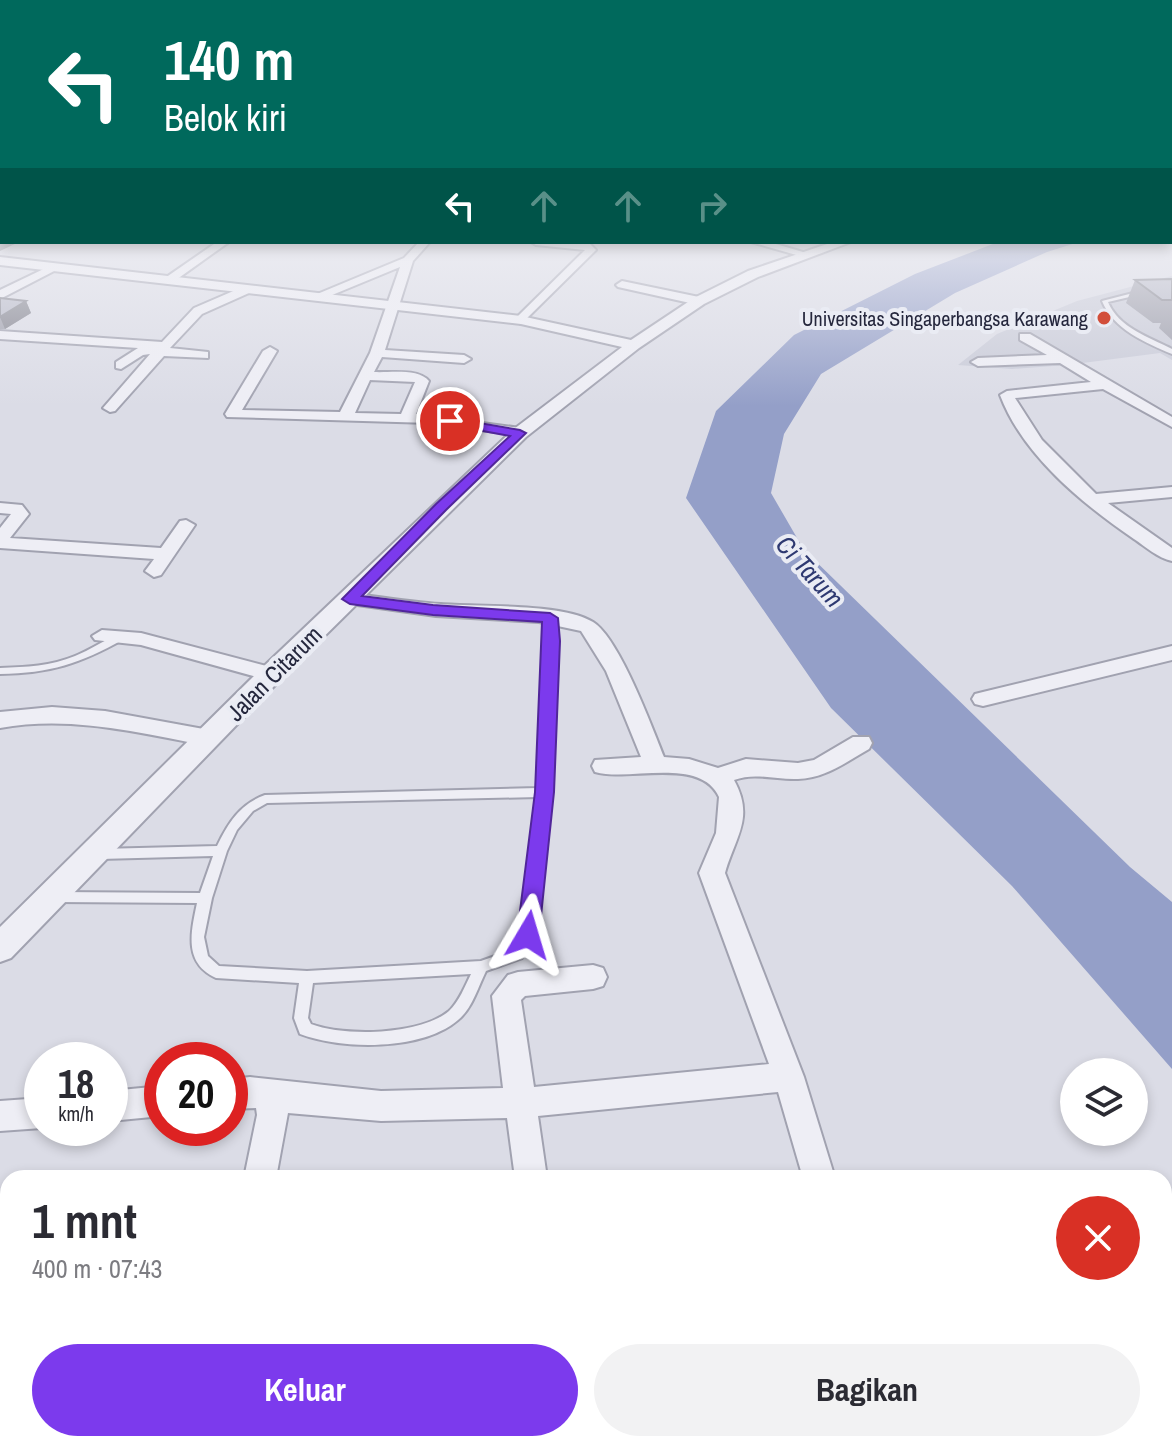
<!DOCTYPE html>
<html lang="id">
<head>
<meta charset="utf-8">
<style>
  :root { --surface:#fff; --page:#f2f2f3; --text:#2b2b33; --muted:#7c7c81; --accent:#7c3aed }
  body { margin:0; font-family:"Archivo Narrow",sans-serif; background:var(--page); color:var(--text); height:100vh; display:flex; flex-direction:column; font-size:30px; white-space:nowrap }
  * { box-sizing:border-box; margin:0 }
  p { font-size:26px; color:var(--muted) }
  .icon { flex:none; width:44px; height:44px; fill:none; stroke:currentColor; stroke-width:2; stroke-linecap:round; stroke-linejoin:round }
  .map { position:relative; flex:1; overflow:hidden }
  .panel { position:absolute; left:0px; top:1170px; width:1172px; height:282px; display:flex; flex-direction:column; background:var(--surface); border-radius:24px 24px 0 0; box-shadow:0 4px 12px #0003 }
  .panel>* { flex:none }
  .banner { position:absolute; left:0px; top:0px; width:1172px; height:244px; box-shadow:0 4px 12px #0003; background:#00695c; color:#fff; overflow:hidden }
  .fabs { position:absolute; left:1060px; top:1058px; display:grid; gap:16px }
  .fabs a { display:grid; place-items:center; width:88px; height:88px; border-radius:50%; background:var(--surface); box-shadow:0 4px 12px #0003; font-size:40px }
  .speed { position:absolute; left:24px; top:1042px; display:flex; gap:16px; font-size:40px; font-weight:700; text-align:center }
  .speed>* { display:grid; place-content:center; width:104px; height:104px; border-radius:50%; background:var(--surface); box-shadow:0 4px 12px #0003; line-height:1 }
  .speed small { font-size:20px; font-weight:400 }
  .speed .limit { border:12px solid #d22; background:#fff; color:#111 }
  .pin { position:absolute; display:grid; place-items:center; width:68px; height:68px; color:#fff; margin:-34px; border:4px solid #fff; border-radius:50%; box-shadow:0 2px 8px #0007 }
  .me { position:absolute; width:88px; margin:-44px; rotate:7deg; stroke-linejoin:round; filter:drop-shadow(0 0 6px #0008) }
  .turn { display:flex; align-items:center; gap:28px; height:168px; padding:0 32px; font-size:36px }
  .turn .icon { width:104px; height:104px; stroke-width:2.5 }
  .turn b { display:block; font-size:56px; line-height:68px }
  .lanes { display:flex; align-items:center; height:76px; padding:0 32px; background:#0003; justify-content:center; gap:40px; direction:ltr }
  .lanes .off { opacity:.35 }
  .round { display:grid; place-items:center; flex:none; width:84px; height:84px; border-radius:42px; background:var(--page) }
  .head { display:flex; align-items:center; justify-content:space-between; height:136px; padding:0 32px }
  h1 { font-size:48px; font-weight:800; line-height:60px }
  .action { display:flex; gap:16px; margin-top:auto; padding:16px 32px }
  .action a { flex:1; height:92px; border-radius:48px; background:var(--accent); color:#fff; font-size:32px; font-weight:800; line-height:92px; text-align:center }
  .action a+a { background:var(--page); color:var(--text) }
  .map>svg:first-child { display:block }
  .built { fill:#c9cbd8 }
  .water { fill:#949fc8 }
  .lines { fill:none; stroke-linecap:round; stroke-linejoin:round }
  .service-casing { stroke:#a1a2b0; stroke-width:4 }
  .minor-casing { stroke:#a1a2b0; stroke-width:4 }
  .tertiary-casing { stroke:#a1a2b0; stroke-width:4 }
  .service { fill:#eeeef5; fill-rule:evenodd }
  .minor { fill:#eeeef5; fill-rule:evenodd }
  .tertiary { fill:#eeeef5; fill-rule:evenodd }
  .wall { fill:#9c9daa }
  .shaded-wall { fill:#7f808b }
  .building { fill:#b5b7c6; stroke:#7f808b; stroke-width:2 }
  .route { fill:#7c3aed; stroke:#51269a; stroke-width:2 }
  .poi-dot { fill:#d24e3a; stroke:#eaecf4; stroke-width:3 }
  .labels { text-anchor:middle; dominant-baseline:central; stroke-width:8; stroke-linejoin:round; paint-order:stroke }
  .far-poi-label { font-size:20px; fill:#25273d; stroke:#eaecf4; text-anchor:end }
  .street-label { font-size:24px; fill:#25273d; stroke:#eaecf4 }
  .water-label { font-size:26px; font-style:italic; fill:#2e3971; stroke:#eaecf4 }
</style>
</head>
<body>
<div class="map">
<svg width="1172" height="1451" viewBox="0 0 1172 1451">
  <rect width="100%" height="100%" fill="#dbdce6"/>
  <path class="built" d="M1172 276V360L1160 353 1067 365 1012 369 958 365 997 334 1077 301Z"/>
  <path class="water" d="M998 242H1079L1047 252 955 293 821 374 784 434 771 493 804 550 1130 867 1172 902V1069L1012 886 831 708 686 498 716 411 794 335 915 274Z"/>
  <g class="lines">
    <defs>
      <path id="service" d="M1172 283V287L1108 302C1119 328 1149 337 1172 349V354C1146 343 1113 329 1102 301Z
        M550 615 555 618 556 641 550 792 535 935 522 958 486 971C478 987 472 1009 458 1020 422 1051 342 1050 300 1034L294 1018 299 983 216 978C183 963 191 932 197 903L55 902 50 901 49 897 50 893 55 892 200 893 213 856 100 859 96 857 94 854 96 851 100 849 217 846C228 823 240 804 265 795L538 788 546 641 545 618ZM538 797 521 934 512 950 481 961 307 971 219 966 208 956 204 937 212 898 227 851 237 830 253 811 267 803ZM471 974C465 986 459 1002 449 1011 420 1035 345 1037 311 1024L308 1018 313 983Z
        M120 634 124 635 125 637 124 639C79 664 51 673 0 674V668C26 667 51 666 75 656 90 650 104 640 120 634Z"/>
      <path id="minor" d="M217 242H229L173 282H165V278Z
        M419 242H430L413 261 385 350 464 355 471 359 464 363 382 357 374 372C390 373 418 368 429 381L416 414 520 428 528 433 525 436 430 423 227 417 225 414 263 351 270 347 277 351 242 410 340 412 370 353 400 267 320 300 310 297 404 258ZM370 380 415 382 401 414 355 413Z
        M531 242H588L596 250 521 324 515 320 517 317 585 250 536 245Z
        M751 242H769L813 255 807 258Z
        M54 264 60 267 58 269 0 299V290Z
        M622 281 699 297 705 301 699 305 618 287 616 285Z
        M245 286 251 290 249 293 202 314 170 348 208 352V358L164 356 115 411 110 412 103 408 150 354 143 355 121 369 116 368V362L138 348 0 339V331L162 342 194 308Z
        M1020 334H1030L1172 417V427L1103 389 1015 398 1042 440 1096 494 1172 487V497L1108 503 1172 548V561C1158 558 1146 547 1134 539 1083 504 1023 456 1000 395L1007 391 1091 382 1060 363 978 366 971 362 978 358 1047 355 1020 340Z
        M0 503 22 505 29 514 10 538 161 548 180 521 186 520 195 525 161 575 154 577 145 571 154 559 0 548V528L11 514 0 513Z
        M350 593C380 597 411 602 441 604 479 607 563 603 593 622 619 638 652 727 664 757L689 759 718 768 746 759 798 763 814 760 853 737H869L872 743 869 749C846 762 826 778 798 779 776 780 755 772 734 780 755 818 735 837 725 873L804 1077 835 1178H803L778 1092 538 1116 547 1178H515L507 1118 381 1121 288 1113 276 1178H244L257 1115 256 1108 230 1109V1079L250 1077 381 1091 503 1088 492 996 508 975 518 972 593 965 603 968 607 977 603 986 593 989 525 996 521 1000 534 1087 769 1064 699 873 716 833 719 797C700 756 629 782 595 772L592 766 595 760 641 757 606 671 581 631 539 622 436 616 343 603 340 599 343 595Z
        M102 630 141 633 278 669 281 674 271 681 141 645 95 640 92 636Z
        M1172 646V660L983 706 975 704 972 699 975 694 983 692Z
        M52 707 105 711 209 730 217 732 220 738 217 744 209 746C139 733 71 715 0 728V712Z
        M162 1086V1116L110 1121V1091Z
        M42 1098V1128L0 1131V1101Z
        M183 1444H221L220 1451H182Z
        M545 1444H583L584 1451H546Z
        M959 1444H998L1000 1451H962Z"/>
      <path id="tertiary" d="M833 242H851L758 277 704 304 639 348 526 437 280 680 11 958 0 962V927L262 668 514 429 622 347 521 324 0 265V257L521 316 631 340 694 298 748 271Z"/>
    </defs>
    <use href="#service" class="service-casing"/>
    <use href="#minor" class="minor-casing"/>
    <use href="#tertiary" class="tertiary-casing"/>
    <use href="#service" class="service"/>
    <use href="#minor" class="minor"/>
    <use href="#tertiary" class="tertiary"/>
  </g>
  <path class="wall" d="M1172 279V340L1159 328 1161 323H1153L1126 303 1135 280Z
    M0 298 26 301 31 313 5 329H0Z"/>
  <path class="shaded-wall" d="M2 237V242H19L0 251V238Z
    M26 301 31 313 5 329 0 317Z"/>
  <path class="building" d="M0 220H2V237L0 238Z
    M1172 279V300H1162L1135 280Z
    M0 298 26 301 0 317Z"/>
  <linearGradient id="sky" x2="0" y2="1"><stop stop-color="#86acdb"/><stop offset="0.5" stop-color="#efeff4"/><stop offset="1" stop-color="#efeff4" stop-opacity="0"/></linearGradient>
  <rect width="1172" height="406" fill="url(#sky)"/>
  <path class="route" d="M450 418 520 430 526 433 446 510 362 596 433 605 550 613 558 618 560 641 554 792 539 935 536 942 528 945 520 942 517 935 535 792 542 622 433 615 350 604 342 599 436 504 510 436 445 424 443 421Z"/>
  <circle class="poi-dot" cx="1104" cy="318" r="8"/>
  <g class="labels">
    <g class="far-poi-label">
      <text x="1088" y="318">Universitas Singaperbangsa Karawang</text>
    </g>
    <g class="street-label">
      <text transform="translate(274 673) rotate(-45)">Jalan Citarum</text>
    </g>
    <g class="water-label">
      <text transform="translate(810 571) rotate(48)">Ci Tarum</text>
    </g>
  </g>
</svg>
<div class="fabs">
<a><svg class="icon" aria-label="layers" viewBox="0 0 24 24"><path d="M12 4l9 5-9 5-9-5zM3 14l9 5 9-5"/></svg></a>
</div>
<div class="speed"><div>18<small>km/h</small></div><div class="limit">20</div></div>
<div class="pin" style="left:450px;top:421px;background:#d93025"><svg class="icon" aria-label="arrive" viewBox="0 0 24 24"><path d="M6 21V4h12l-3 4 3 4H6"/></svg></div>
<svg class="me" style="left:528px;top:935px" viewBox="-20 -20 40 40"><path d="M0-17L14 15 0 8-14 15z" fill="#7c3aed" stroke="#fff" stroke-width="4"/></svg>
<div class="banner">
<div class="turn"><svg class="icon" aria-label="left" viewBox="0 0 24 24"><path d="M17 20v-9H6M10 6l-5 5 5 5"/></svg><div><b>140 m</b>Belok kiri</div></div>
<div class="lanes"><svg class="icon" aria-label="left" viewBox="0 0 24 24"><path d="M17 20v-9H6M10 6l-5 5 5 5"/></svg><svg class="icon off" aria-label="ahead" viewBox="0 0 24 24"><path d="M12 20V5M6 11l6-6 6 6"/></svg><svg class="icon off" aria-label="ahead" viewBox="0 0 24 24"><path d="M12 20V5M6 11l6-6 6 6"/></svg><svg class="icon off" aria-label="right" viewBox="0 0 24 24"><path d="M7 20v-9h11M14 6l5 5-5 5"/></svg></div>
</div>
<section class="panel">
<div class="head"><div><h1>1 mnt</h1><p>400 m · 07:43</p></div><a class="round" style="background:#d93025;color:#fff"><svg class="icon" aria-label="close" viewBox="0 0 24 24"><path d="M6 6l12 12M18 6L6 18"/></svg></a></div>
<div class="action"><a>Keluar</a><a>Bagikan</a></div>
</section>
</div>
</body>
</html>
